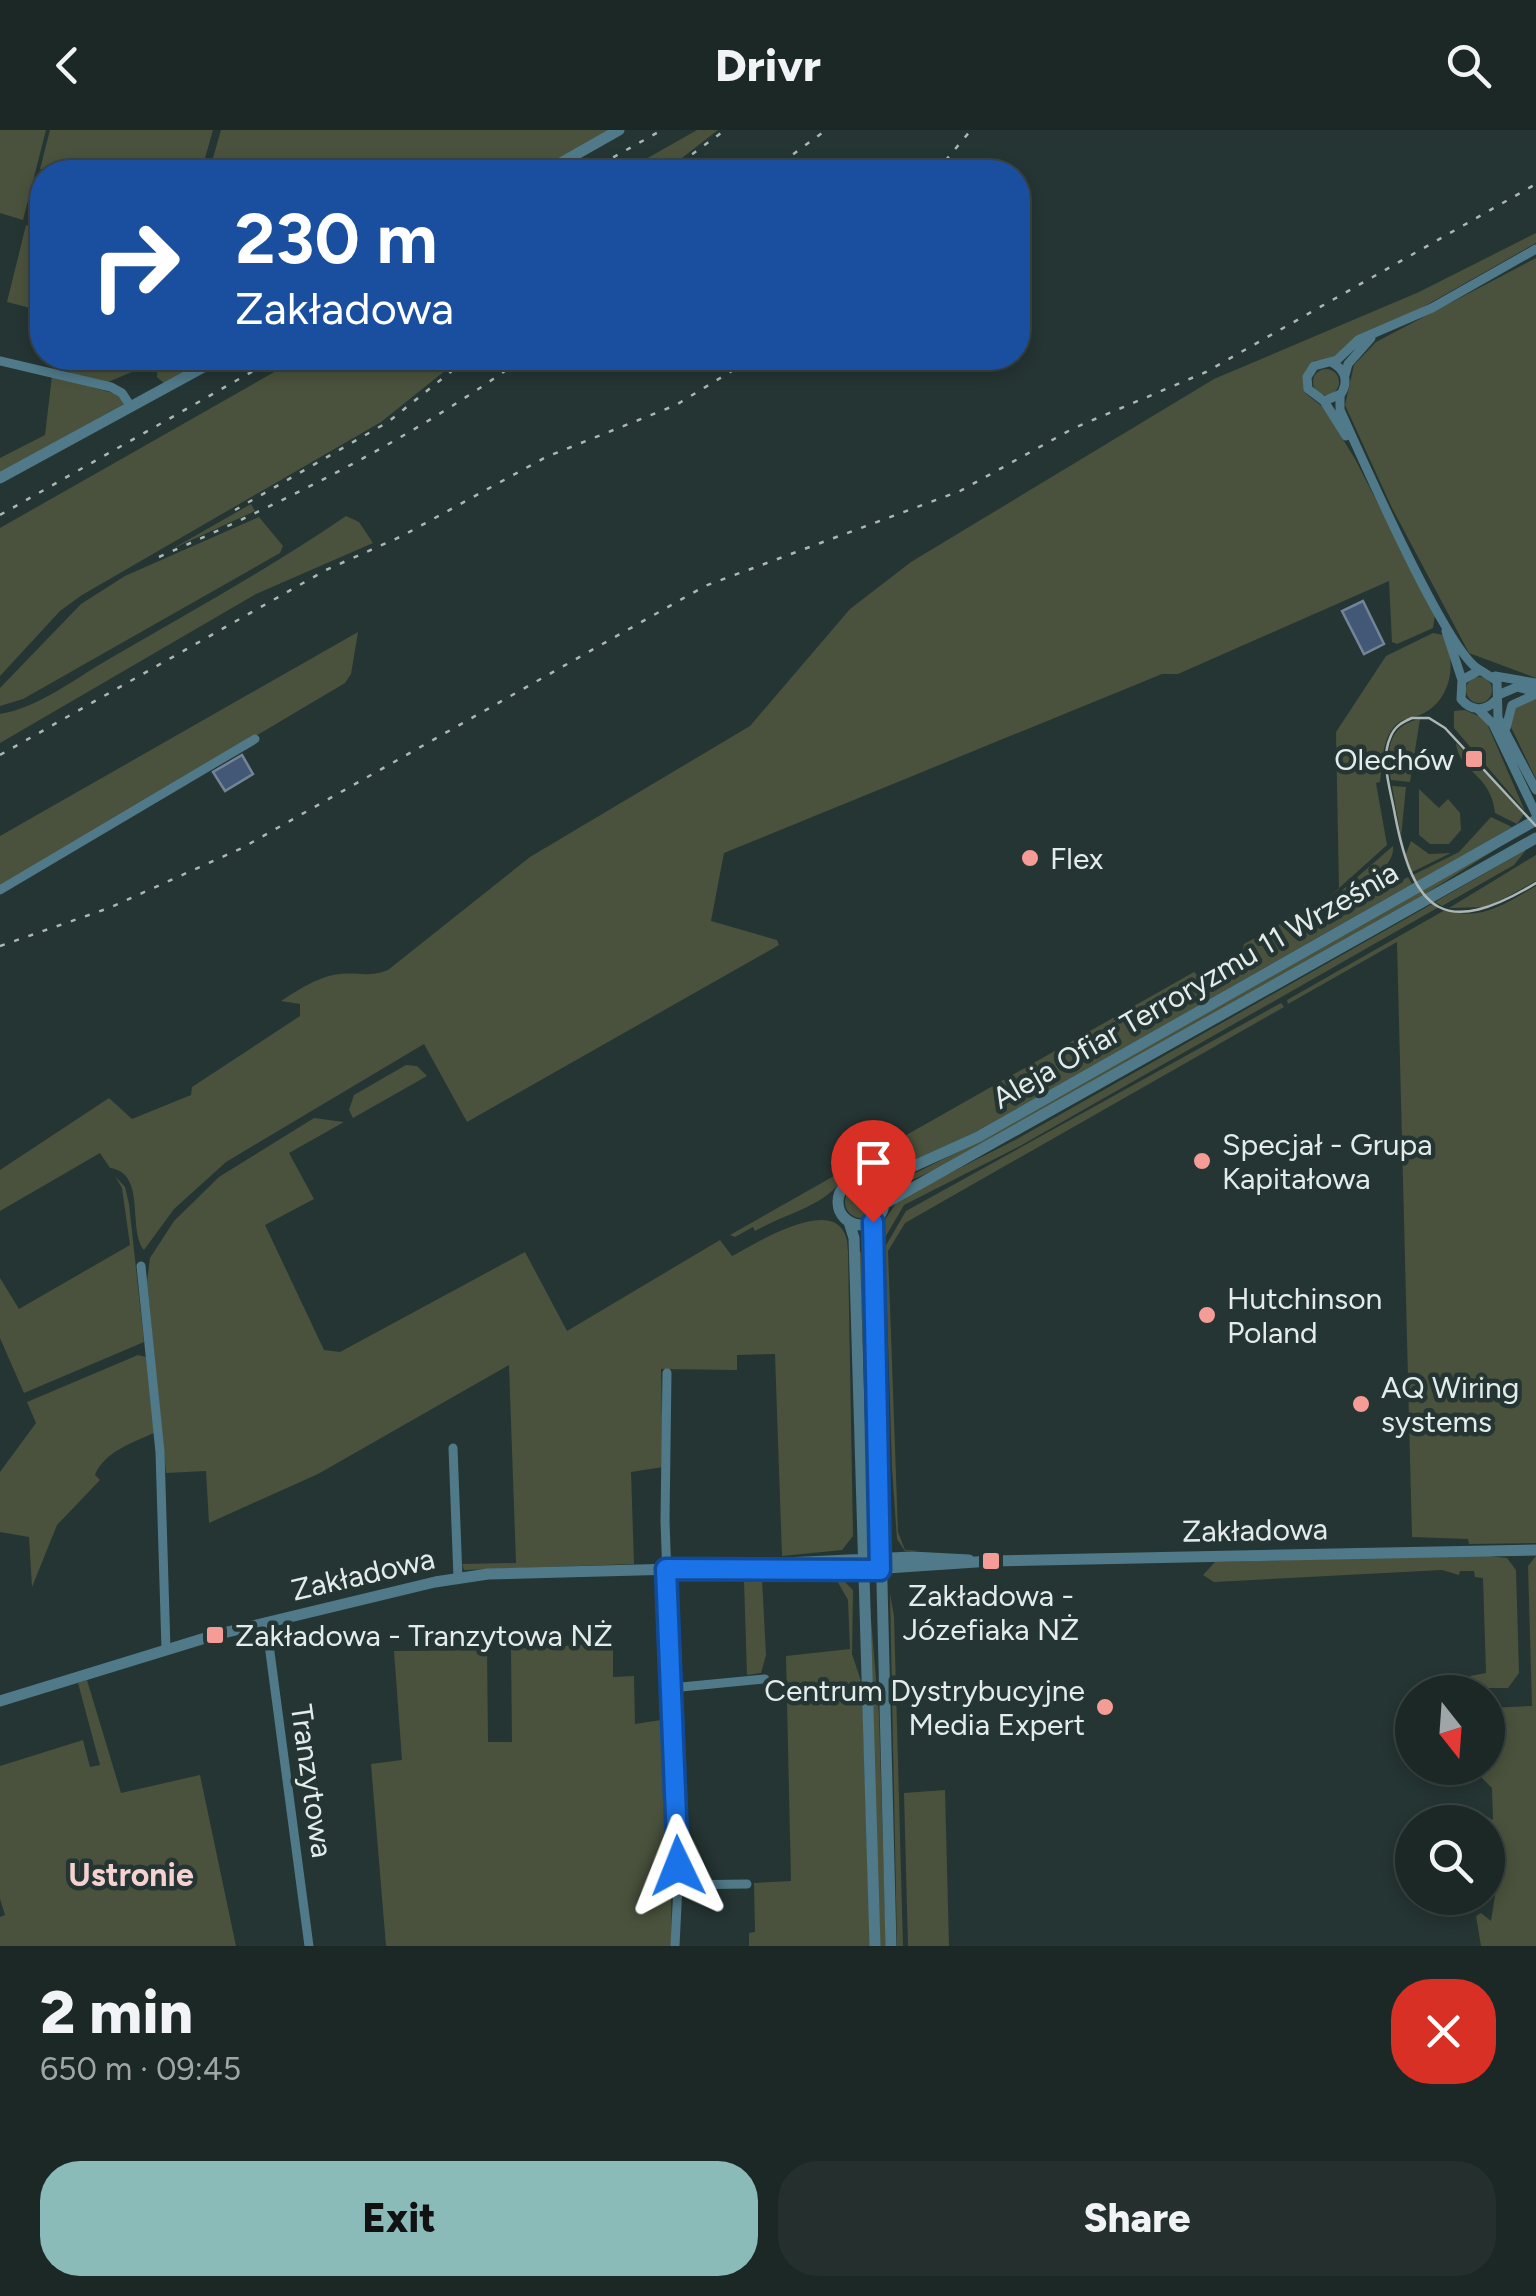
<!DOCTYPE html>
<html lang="en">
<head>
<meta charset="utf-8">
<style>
  :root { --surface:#1c2826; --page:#25302e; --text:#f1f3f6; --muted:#a0a6a7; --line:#3a4443; --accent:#8bbbb9 }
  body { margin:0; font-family:Figtree,sans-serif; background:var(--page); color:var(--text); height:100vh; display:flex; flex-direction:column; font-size:38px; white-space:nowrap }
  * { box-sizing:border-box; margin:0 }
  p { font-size:32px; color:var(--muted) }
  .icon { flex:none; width:55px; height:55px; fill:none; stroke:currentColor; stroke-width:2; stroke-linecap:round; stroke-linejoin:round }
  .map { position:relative; height:1816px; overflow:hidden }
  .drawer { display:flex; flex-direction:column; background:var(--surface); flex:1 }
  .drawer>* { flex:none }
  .guide { position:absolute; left:30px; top:30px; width:1000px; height:210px; border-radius:40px; box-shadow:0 5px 15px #0003,0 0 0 2px var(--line); background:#1a4fa0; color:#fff; overflow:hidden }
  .needle { width:65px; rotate:163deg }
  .controls { position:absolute; left:1395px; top:1545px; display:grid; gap:20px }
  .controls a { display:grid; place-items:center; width:110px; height:110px; border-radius:50%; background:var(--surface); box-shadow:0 5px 15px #0003,0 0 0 2px var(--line); font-size:50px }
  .pin { position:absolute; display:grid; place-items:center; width:85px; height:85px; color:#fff; margin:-102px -42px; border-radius:50% 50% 50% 0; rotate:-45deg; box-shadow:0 0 10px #0007 }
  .pin .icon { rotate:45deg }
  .me { position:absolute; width:110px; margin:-55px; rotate:358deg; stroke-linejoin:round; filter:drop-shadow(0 0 8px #0008) }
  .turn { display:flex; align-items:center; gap:35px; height:210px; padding:0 40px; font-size:45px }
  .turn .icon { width:130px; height:130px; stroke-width:2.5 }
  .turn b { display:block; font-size:70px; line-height:85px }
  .round { display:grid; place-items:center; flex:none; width:105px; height:105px; border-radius:40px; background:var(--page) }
  .summary { display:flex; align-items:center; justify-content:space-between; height:170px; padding:0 40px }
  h1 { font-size:60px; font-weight:800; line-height:75px }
  .cta { display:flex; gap:20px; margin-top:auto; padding:20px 40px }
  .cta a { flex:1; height:115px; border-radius:40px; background:var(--accent); color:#111; font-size:40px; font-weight:800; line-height:115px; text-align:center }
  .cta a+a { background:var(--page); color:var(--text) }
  header { display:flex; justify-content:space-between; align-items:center; height:130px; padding:0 40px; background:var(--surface); font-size:45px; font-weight:800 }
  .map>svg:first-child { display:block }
  .green { fill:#4a523d }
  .water { fill:#435876; stroke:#738499; stroke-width:2.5 }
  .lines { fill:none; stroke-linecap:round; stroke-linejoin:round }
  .minor { stroke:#507a8a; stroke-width:9 }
  .tertiary { stroke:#507a8a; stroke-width:11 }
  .tram { stroke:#acb7b5; stroke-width:2.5 }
  .rail { stroke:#acb7b5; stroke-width:2.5; stroke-dasharray:5 10; stroke-linecap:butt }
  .route-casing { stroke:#114b97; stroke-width:25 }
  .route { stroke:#1a73e8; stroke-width:18 }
  .poi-dot { fill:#f59c96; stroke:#253533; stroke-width:4 }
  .labels { text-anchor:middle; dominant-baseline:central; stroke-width:9; stroke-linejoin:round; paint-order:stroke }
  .poi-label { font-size:30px; fill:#e3eceb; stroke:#253533; text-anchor:start }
  .street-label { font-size:30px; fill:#e3eceb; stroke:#253533 }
  .neighbourhood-label { font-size:32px; font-weight:bold; fill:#f5d2cf; stroke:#253533 }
</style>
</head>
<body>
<header><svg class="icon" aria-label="back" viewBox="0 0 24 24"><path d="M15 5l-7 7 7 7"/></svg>Drivr<svg class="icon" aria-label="search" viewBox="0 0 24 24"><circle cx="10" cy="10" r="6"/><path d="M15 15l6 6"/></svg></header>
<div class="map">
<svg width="1536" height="1816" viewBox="0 0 1536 1816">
  <rect width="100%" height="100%" fill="#253533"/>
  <path class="green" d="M0 0H46L23 90 0 83Z
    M50 0H213L201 42H53L40 39Z
    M221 0H611L537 42H209Z
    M697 0H718L664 42H623Z
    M26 95 42 101V181L7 172Z
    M1536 103V113L1333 228 1314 231 1303 246 1305 263 1323 277 1355 329 1435 485 1433 498 1397 514 1392 512 1389 451 1178 544H1162L724 723 711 791 777 810 779 815 467 992 424 914 226 1032 174 1079 144 1120C127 1099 147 1043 110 1038L100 1023 0 1081V1040L109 968 132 989 191 965 192 957 300 886V874L281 871C298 860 319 846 340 844 360 842 366 848 388 840L530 727 750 596 850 479 911 432 1214 249 1419 162Z
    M1536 128V548L1469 523 1392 378 1345 275 1354 235 1376 212Z
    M74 228H152L151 234 108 252 69 246Z
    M158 228H211L164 253 157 247Z
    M299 228H461L381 292 82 465 60 481 0 546V398Z
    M1313 252a13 13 0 1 1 26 0a13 13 0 1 1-26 0Z
    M52 246 120 265 124 274 0 343V328L45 305Z
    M251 374 255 381 172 419Z
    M346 386 359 392 373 413 256 464 0 613V584C38 578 76 548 109 529 189 483 270 438 346 386Z
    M259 387 283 416 280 423 23 569 0 576V558L81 474 125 446Z
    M358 502 351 544 345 553 0 758V706Z
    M1433 503 1443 505C1458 533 1451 572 1420 585 1409 589 1401 588 1393 598 1382 612 1382 635 1380 652L1376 653 1387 715 1327 769 1339 759 1336 602 1386 526Z
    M1466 560a13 13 0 1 1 26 0a13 13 0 1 1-26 0Z
    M1531 569H1536V649L1510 595 1515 577Z
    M1465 580 1485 589 1525 681 1454 598V581Z
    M1420 589 1410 652 1391 650C1386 623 1387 595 1420 589Z
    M1456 613 1524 684 1517 694 1495 683C1491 643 1459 643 1456 613Z
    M1392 656 1406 657 1401 707Z
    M1419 659 1439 678 1448 669 1460 683 1461 700 1449 714H1430L1419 705Z
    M1491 687 1512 697 1415 753 1411 746 1459 722Z
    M1517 706 1398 781 954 1031 890 1060 891 1055 980 1011Z
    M1411 711 1429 724 1451 723 1410 743 1405 726Z
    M1393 716C1396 740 1352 766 1331 770Z
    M1526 720 1514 735 1442 776 1435 772Z
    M1536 725V751L1488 777 1449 778Z
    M1408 747 1412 754 976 1002 879 1046C845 1032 844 1056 820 1070 800 1082 776 1089 755 1101L753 1097 735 1107 730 1105 1194 842 1206 853 1241 833 1244 814 1304 781V773L1316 796Z
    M1536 756V1413L1469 1414 1468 1409 1412 1407 1397 812 1288 874 1287 870 1445 780C1481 792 1506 773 1536 756Z
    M1432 774 1439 777 1020 1016 904 1075 880 1116H875L877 1101 899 1069 1017 1009Z
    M1281 873 1284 877 905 1093 888 1121 898 1402 905 1420 921 1421H905L897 1409 892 1338 885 1117 906 1081Z
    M406 935 417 936 427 946 353 988 349 980 354 965Z
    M314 988 344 992 289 1023 314 1069 265 1095 324 1220 340 1222 525 1122 567 1201 720 1110 732 1126C753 1115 833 1064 846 1107 848 1112 847 1117 848 1122L853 1406 842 1420 782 1426 775 1224 737 1225V1240L661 1239 663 1337 631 1342 634 1434 464 1440 462 1434 516 1433 509 1235 318 1344 209 1393 206 1341 166 1343 147 1152 150 1128 174 1091 219 1047Z
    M115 1046 125 1057 129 1074 144 1212 24 1263 0 1208V1148L19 1179 130 1115 122 1058Z
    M845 1072a16 16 0 1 1 32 0a16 16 0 1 1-32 0Z
    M865 1121 874 1405H871L859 1122Z
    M138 1225 146 1227 154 1303C132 1313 104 1322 95 1345L100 1350 57 1395 32 1457 29 1407 0 1402V1342L36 1293 27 1272Z
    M1478 1425 1507 1428 1516 1440 1519 1543 1508 1558H1483L1470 1546 1486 1543 1483 1448 1475 1447 1474 1441H1460L1459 1445 1442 1440 1214 1452 1203 1445 1215 1432Z
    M1536 1426V1816H1481L1476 1786 1481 1783 1491 1791 1496 1759 1488 1751V1740L1494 1732 1488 1726V1692H1477V1681L1493 1690 1492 1658 1472 1638 1491 1635 1488 1578 1532 1576 1528 1436Z
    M839 1446 853 1460 852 1524 862 1554 870 1816H749V1803L755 1802 754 1753 791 1751 786 1526 850 1519 848 1470 835 1447H803Z
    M762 1449 766 1525 761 1543 747 1545 744 1450Z
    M869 1464 879 1586 886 1816H880Z
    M890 1464 894 1486 903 1816H897Z
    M613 1513V1547L634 1546 635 1594 668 1589 672 1816H386L371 1634 402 1630 394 1521 487 1520 488 1612H512L511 1519Z
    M87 1550 121 1663 200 1645 236 1816H0V1787L5 1785 0 1769V1636L83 1610 90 1637 100 1635 78 1553Z
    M945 1660 949 1816H908L904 1663Z"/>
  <path class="water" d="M1363 471 1384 514 1364 524 1342 481Z
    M242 625 253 644 225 661 213 642Z"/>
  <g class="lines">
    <path class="minor" d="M0 231 111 257 122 263 131 277
      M1331 232C1345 239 1349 251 1341 264L1324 271 1308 259 1307 247 1314 236 1337 230 1358 210 1432 178 1536 119
      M1345 245 1348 234 1371 208
      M1340 266V280C1360 323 1448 526 1480 540
      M1324 271 1346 306
      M1446 501 1462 550
      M1495 546 1536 553
      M1498 565 1517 557 1536 562
      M1495 571C1484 582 1471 581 1461 569L1462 550 1480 540 1497 551 1498 588 1536 660
      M1478 579 1493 594 1536 684
      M1506 598 1512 575 1536 564
      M0 760 255 609
      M141 1136 160 1322 166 1519
      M667 1243 665 1391 678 1755 675 1816
      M453 1318 458 1448
      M266 1492 309 1816
      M671 1558 765 1549
      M678 1755 747 1754"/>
    <path class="tertiary" d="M545 42 619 0
      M0 348 220 228
      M838 1072a23 23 0 1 1 46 0a23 23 0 1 1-46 0Z
      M874 1054 978 1007 1536 690
      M884 1074 1536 708
      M849 1092 854 1108 875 1816
      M873 1092 891 1816
      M764 1434 912 1427 969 1430
      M0 1571 215 1505 435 1452 488 1444 750 1437 842 1441 991 1431 1536 1420"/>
    <path class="tram" d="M1536 696 1445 598 1429 588H1412C1402 592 1394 597 1390 608 1380 631 1391 661 1395 685 1414 784 1445 808 1536 753"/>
    <path class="rail" d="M587 42 662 0
      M668 42 725 0
      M769 42 826 0
      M936 42 971 0
      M235 380 388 292 468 228
      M0 385 276 228
      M159 427C286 371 410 310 523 228
      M0 625 326 440 402 406 546 327 676 275 753 228
      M0 816 109 778 242 718 705 456 960 361 1074 298 1206 242 1536 54"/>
  </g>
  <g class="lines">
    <defs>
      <path id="route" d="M678 1736 666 1439 880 1440 873 1092"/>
    </defs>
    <use href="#route" class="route-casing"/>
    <use href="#route" class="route"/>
  </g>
  <g class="poi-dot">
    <rect x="1464" y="619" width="20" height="20" rx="5"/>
    <circle cx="1030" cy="728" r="10"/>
    <circle cx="1202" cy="1031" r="10"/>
    <circle cx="1207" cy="1185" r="10"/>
    <circle cx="1361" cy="1274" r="10"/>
    <rect x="981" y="1421" width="20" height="20" rx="5"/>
    <rect x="205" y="1495" width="20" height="20" rx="5"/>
    <circle cx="1105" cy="1577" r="10"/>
  </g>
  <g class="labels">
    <g class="poi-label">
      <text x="1454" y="629" text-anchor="end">Olechów</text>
      <text x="1050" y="728">Flex</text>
      <text x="1222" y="1014">Specjał - Grupa<tspan x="1222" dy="34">Kapitałowa</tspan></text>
      <text x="1227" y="1168">Hutchinson<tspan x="1227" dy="34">Poland</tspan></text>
      <text x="1381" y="1257">AQ Wiring<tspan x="1381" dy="34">systems</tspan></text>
      <text x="991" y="1465" text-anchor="middle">Zakładowa -<tspan x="991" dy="34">Józefiaka NŻ</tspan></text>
      <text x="235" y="1505">Zakładowa - Tranzytowa NŻ</text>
      <text x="1085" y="1560" text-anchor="end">Centrum Dystrybucyjne<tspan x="1085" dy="34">Media Expert</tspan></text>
    </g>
    <g class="street-label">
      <text transform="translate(1195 855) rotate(-30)">Aleja Ofiar Terroryzmu 11 Września</text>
      <text transform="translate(1255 1400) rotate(-1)">Zakładowa</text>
      <text transform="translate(363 1444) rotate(-13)">Zakładowa</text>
      <text transform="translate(312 1651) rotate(82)">Tranzytowa</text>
    </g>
    <g class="neighbourhood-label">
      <text x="131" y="1745">Ustronie</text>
    </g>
  </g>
</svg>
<div class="controls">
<a><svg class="needle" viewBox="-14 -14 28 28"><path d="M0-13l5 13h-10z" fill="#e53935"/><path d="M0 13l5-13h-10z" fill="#a0a6a7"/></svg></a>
<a><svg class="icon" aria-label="search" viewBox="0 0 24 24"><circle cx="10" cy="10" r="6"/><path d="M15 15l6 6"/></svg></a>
</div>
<div class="pin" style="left:873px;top:1092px;background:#d93025"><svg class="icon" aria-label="arrive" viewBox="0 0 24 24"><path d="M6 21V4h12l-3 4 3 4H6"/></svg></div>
<svg class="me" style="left:678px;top:1736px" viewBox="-20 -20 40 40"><path d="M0-17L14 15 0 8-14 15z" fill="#1a73e8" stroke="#fff" stroke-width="4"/></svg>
<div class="guide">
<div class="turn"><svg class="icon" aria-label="right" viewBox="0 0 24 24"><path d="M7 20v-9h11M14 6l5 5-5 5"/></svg><div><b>230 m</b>Zakładowa</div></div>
</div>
</div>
<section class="drawer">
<div class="summary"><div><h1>2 min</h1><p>650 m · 09:45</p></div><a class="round" style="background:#d93025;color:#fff"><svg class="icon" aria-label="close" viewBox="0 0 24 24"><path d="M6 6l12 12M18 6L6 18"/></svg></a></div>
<div class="cta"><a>Exit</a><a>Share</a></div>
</section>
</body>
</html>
